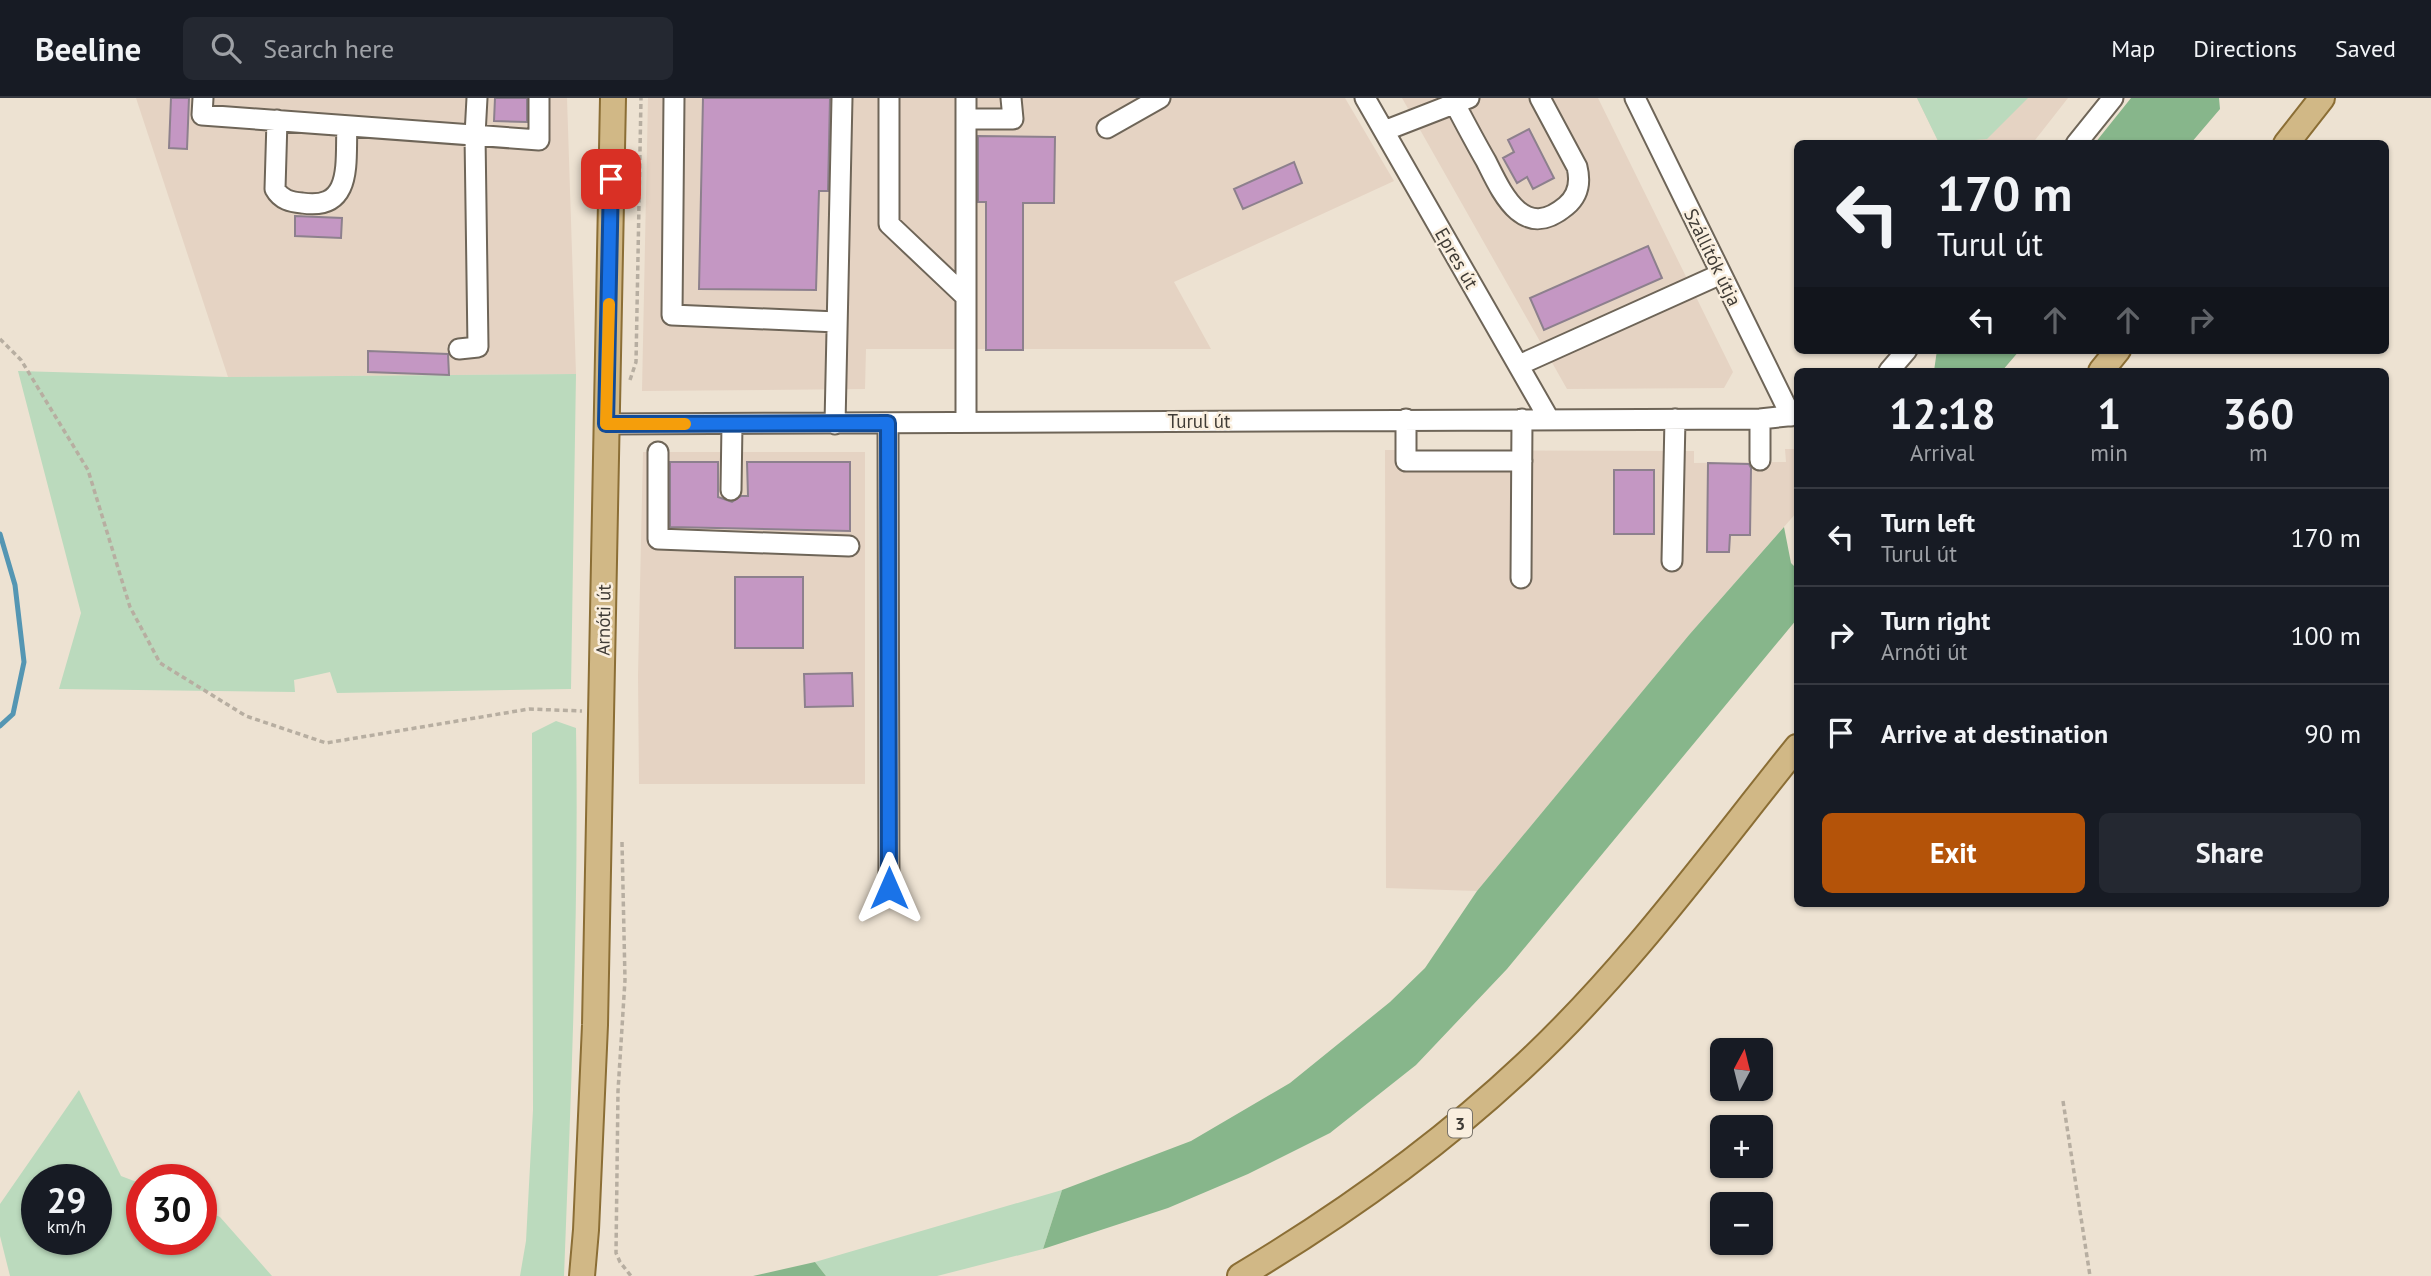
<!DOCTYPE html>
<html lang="en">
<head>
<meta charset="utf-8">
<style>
  :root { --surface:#171b24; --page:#242831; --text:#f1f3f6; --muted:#9ea1a6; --line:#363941; --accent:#b45309 }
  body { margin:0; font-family:"PT Sans",sans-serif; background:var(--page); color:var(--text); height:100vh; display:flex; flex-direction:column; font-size:26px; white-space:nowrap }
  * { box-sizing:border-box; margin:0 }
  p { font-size:23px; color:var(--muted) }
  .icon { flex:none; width:38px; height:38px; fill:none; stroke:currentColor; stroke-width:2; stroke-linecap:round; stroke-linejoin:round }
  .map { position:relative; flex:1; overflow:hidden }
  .sheet { position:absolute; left:1794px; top:270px; width:595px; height:539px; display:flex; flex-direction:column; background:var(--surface); border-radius:10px; box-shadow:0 2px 5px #0004 }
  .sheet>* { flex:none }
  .top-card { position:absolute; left:1794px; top:42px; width:595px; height:214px; border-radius:10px; box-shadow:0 2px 5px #0004; background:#171b24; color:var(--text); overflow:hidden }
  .needle { width:46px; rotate:7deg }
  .fabs { position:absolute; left:1710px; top:940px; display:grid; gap:14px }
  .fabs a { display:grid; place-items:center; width:63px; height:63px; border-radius:10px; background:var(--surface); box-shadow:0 2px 5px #0004; font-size:35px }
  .speed { position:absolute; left:21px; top:1066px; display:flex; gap:14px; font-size:35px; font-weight:700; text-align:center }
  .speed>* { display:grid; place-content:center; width:91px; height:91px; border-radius:50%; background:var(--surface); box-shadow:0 2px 5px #0004; line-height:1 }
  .speed small { font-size:18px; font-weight:400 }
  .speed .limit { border:10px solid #d22; background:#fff; color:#111 }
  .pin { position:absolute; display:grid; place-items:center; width:60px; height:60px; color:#fff; margin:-30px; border-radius:14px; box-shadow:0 4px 10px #0006 }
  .me { position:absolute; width:77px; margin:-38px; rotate:0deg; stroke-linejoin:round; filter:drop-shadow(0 0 5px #0008) }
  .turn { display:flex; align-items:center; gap:24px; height:147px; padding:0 28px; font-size:32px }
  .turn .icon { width:91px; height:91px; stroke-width:2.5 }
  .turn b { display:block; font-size:49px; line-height:60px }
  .lanes { display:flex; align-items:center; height:66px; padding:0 28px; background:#0003; justify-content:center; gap:35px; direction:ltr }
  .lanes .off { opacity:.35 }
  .eta { display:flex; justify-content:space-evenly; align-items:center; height:119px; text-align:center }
  .eta b { font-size:42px; font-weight:700; line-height:49px }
  .cta { display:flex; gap:14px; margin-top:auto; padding:14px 28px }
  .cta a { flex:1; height:80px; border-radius:10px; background:var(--accent); color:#fff; font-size:28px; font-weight:700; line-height:80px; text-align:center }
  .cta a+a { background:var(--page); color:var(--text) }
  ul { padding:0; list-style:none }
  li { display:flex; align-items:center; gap:21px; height:98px; padding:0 28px; border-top:2px solid var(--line) }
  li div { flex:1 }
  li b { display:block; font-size:26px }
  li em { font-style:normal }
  header { display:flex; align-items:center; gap:42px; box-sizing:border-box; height:98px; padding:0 35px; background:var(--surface); border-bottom:2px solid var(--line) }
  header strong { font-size:33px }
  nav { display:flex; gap:38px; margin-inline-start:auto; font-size:24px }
  .search { width:490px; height:63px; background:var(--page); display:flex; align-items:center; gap:18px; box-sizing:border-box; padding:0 24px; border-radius:10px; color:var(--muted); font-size:26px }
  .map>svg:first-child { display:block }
  .industrial { fill:#e5d3c3 }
  .green { fill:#bbdabd; fill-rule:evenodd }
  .forest { fill:#87b68b }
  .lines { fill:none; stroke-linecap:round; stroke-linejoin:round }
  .stream { stroke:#5496b3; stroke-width:5 }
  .building { fill:#c497c3; stroke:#8d808d; stroke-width:2 }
  .minor-casing { stroke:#6e6558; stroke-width:23 }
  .major-casing { stroke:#8b6e35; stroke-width:28 }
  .path { stroke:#b7aea1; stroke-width:3.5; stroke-dasharray:5 3.5; stroke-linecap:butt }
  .minor { stroke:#fff; stroke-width:19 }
  .major { stroke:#d1b886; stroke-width:24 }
  .route-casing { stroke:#114b97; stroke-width:18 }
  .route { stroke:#1a73e8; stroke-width:12 }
  .slow { stroke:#f59e0b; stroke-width:12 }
  .labels { text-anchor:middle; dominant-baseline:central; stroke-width:5; stroke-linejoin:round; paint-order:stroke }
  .shield { fill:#faefdf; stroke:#787269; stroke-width:2 }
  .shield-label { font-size:18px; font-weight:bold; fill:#403c36 }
  .street-label { font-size:19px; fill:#403c36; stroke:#faefdf }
</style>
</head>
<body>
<header>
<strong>Beeline</strong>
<div class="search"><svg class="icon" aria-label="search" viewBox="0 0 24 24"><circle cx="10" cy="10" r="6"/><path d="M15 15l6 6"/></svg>Search here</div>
<nav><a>Map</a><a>Directions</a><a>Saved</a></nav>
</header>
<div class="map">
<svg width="2431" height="1178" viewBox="0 0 2431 1178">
  <rect width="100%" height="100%" fill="#ede2d2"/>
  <path class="industrial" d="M136 0H567L576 276 228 279Z
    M648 0H1345L1394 83 1174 184 1211 251H866L865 291 642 293Z
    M1402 0H1598L1733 274 1724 290 1567 291Z
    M1917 0H2068L2032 46 1939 45Z
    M1785 351H1797V414L1689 537 1477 793 1386 790 1385 352 1694 353V365L1786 364Z
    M643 354H865V686H639L638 577Z"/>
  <path class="green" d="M1917 0H2028L1987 41 1939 45Z
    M18 273 228 279 576 276 571 591 337 595 330 574 294 582 295 594 59 591 81 515Z
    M556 623 576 630C579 813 571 995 564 1178H520L526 1143 533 1012 532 635Z
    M79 992 121 1078 142 1086V1141H201V1111L220 1119 272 1178H10L0 1138V1106ZM37 1082H96V1141H37Z
    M1062 1092 1043 1151 937 1178H826L815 1164Z"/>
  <path class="forest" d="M2131 0H2219L2220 11 2191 45H2095Z
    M1937 252H2020L2002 273H1934Z
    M1784 429 1791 465 1797 471V521L1507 871 1416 967 1330 1035 1248 1076 1168 1110 1043 1151 1062 1092 1191 1043 1290 985 1390 904 1425 870 1477 793 1689 537Z
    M815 1164 826 1178H753Z"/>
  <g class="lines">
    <path class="stream" d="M0 436 15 487 24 564 13 616 0 628"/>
  </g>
  <path class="building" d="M171 0H189L187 51 169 50Z
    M495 0H527V24L494 23Z
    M703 0H830L828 93H819L816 192 699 191Z
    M1529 31 1554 80 1533 91 1527 79 1517 85 1503 60 1514 54 1508 42Z
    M978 38 1055 39 1054 105H1023V252H986V104H978Z
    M1294 64 1302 85 1243 111 1234 91Z
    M295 118 342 120 341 140 295 138Z
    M1648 148 1662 180 1544 232 1530 200Z
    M368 253 448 256 449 277 368 274Z
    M670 364H718V399L732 404 741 398H748L747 364H850V433L670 429Z
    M1708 365 1749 366 1751 370 1750 437H1730L1729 454H1707Z
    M1614 372H1654V436H1614Z
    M735 479H803V550H735Z
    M852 575 853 608 805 609 804 576Z"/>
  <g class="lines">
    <defs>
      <path id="minor" d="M203 0 202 17 539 42V0
        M674 0 672 217 837 224
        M889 0V126L965 198
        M966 0V324
        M1365 0 1549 321
        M1635 0 1791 318
        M1455 6C1465 25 1475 44 1486 63 1502 95 1523 144 1566 108 1578 98 1581 85 1577 69L1540 0
        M966 21H1013L1011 0
        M277 22 275 91C281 102 291 104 302 105 354 113 345 63 347 28
        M1107 30 1160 0
        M1384 33 1469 0
        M2076 46 2113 0
        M459 251 478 249 475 37 477 0
        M1519 267 1721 176
        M1889 273 1907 252
        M1406 321V363H1522
        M888 325 889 790
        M606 326 1760 321 1797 317
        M835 326 842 0
        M658 354V441L849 448
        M1760 362V321
        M731 392 732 326
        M1672 463 1675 321
        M1521 480 1522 321"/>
      <path id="major" d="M2286 46 2322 0
        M2101 273 2118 252
        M582 1178 586 1132 595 927 613 0
        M1240 1178C1342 1117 1438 1049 1525 967 1627 872 1710 757 1797 649"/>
    </defs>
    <use href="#minor" class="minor-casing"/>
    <use href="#major" class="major-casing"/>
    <path class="path" d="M0 241 21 262 88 372 130 509 160 565 246 618 326 645 529 611 582 613
      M630 282 636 264 641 0
      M622 744 625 882 618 993 616 1155 620 1164 631 1178
      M2063 1003 2090 1178"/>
    <use href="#minor" class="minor"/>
    <use href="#major" class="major"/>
  </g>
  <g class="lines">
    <defs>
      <path id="route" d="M611 81 606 326 888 325 889 790"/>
    </defs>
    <use href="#route" class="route-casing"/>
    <use href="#route" class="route"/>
    <path class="slow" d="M609 206 606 326H685"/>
  </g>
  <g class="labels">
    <rect class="shield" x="1448" y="1010.5" width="24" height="29" rx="5"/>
    <g class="shield-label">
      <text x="1460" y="1025">3</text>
    </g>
    <g class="street-label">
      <text transform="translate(1713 159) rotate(64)">Szállítók útja</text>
      <text transform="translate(1457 160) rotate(60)">Epres út</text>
      <text x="1199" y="323">Turul út</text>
      <text transform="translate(603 522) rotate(-89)">Arnóti út</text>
    </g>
  </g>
</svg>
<div class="fabs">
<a><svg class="needle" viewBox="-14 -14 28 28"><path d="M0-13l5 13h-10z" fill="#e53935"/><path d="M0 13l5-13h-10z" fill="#9ea1a6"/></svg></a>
<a>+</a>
<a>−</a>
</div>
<div class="speed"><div>29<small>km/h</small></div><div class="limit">30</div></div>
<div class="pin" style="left:611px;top:81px;background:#d93025"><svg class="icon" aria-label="arrive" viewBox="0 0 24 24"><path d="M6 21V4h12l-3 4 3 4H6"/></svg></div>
<svg class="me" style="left:889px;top:790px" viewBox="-20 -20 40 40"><path d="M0-17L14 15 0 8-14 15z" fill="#1a73e8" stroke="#fff" stroke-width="4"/></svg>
<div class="top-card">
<div class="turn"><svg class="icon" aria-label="left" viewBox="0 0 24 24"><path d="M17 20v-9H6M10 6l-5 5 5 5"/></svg><div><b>170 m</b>Turul út</div></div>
<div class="lanes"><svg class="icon" aria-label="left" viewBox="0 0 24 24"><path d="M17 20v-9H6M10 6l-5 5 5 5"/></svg><svg class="icon off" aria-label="ahead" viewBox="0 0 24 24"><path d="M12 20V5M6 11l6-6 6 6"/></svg><svg class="icon off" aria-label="ahead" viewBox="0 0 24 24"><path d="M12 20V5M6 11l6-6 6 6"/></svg><svg class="icon off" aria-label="right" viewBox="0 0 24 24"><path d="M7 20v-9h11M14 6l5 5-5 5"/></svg></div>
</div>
<section class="sheet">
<div class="eta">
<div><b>12:18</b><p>Arrival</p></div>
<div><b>1</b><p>min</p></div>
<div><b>360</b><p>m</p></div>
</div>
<ul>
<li><svg class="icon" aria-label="left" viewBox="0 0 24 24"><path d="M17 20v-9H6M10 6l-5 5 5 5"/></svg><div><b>Turn left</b><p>Turul út</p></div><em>170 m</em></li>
<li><svg class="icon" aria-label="right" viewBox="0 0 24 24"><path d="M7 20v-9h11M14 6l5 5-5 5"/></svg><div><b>Turn right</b><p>Arnóti út</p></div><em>100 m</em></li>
<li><svg class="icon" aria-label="arrive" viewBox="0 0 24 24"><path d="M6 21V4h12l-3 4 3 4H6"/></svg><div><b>Arrive at destination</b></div><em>90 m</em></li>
</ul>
<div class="cta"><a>Exit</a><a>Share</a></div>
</section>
</div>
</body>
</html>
